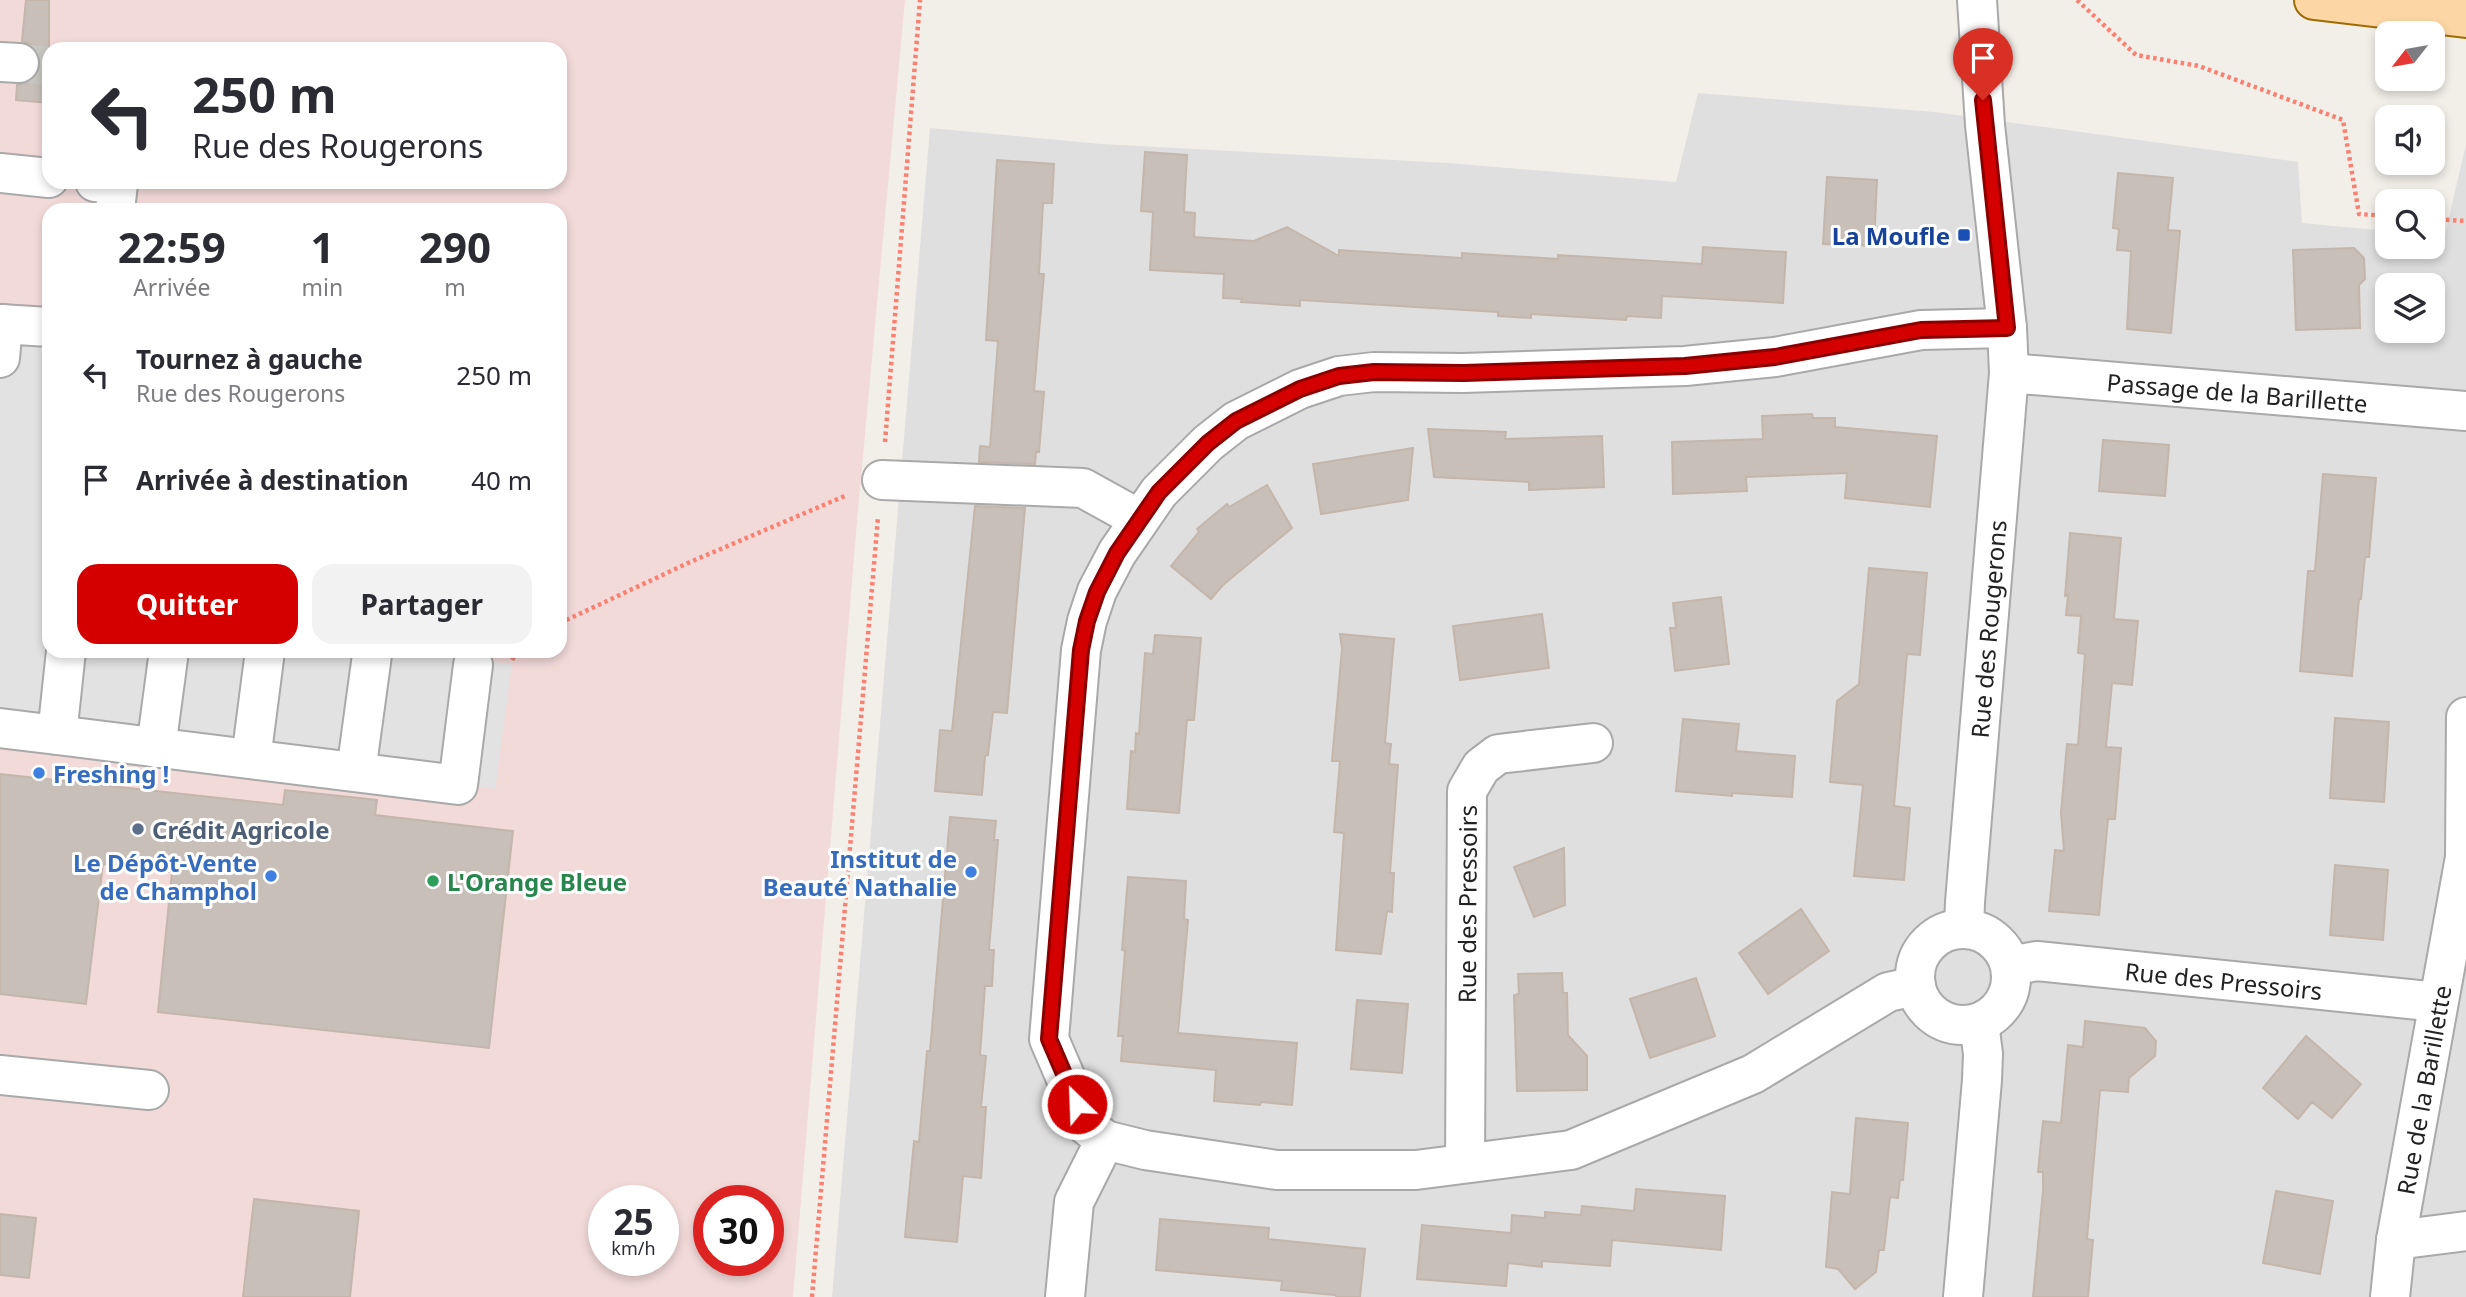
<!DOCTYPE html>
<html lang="fr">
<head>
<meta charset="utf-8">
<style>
  :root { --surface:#fff; --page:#f2f2f3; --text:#2b2b33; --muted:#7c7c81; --accent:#d40000 }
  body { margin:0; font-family:"Noto Sans",sans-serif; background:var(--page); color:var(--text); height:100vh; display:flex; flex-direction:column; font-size:26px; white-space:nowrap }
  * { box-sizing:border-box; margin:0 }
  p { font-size:23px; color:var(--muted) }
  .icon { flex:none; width:38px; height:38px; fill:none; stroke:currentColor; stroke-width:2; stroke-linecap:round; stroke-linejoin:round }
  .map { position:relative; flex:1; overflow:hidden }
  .panel { position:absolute; left:42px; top:203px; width:525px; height:455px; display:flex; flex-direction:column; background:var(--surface); border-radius:21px; box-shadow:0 4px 10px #0003 }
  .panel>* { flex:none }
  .top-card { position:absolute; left:42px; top:42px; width:525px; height:147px; border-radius:21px; box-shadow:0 4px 10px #0003; background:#fff; color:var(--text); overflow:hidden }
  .needle { width:46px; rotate:239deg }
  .buttons { position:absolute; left:2375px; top:21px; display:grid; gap:14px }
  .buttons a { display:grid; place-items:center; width:70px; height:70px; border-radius:14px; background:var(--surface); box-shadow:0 4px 10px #0003; font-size:35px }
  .speed { position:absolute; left:588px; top:1185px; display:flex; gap:14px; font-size:35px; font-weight:700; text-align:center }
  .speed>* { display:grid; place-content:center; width:91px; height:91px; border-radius:50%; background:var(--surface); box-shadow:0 4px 10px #0003; line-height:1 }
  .speed small { font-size:18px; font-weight:400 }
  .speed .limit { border:10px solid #d22; background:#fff; color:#111 }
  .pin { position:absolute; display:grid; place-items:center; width:60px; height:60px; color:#fff; margin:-72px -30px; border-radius:50% 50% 50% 0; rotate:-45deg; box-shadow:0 0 7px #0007 }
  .pin .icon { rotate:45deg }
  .me { position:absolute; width:77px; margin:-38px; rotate:336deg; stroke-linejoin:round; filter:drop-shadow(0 0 5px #0008) }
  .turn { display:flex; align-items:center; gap:24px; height:147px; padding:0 35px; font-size:32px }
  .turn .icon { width:91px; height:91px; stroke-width:2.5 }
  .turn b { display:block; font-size:49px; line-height:60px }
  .eta { display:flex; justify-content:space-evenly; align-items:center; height:119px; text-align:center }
  .eta b { font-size:42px; font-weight:700; line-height:49px }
  .cta { display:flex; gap:14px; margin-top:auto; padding:14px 35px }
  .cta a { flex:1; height:80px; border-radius:21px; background:var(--accent); color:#fff; font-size:28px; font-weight:700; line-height:80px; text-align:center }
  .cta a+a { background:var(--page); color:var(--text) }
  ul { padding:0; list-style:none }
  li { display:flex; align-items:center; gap:21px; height:105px; padding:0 35px }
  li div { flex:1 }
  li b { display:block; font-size:26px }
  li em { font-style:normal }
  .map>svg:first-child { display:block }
  .residential { fill:#e0dfdf; fill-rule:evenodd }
  .commercial { fill:#f2dad9; fill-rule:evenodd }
  .parking { fill:#e2e2e2 }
  .building { fill:#c7bfb8; stroke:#c4b6ab; stroke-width:2 }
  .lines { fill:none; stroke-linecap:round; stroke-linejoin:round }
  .minor-tunnel { stroke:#c8c6c1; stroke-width:38; stroke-dasharray:38 19; stroke-linecap:butt }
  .minor-casing { stroke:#a9a9a9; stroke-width:42 }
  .major-casing { stroke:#a06b00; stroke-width:42 }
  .path { stroke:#fa8072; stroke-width:4.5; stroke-dasharray:3.5 3.5; stroke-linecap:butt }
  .minor { stroke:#fff; stroke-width:38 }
  .major { stroke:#fcd6a4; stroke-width:38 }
  .route-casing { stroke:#8a0000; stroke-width:18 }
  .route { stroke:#d40000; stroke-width:12 }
  .transit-dot { fill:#1a4fb4; stroke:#fff; stroke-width:2.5 }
  .shop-dot { fill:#3f7fe0; stroke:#fff; stroke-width:2.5 }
  .service-dot { fill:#5c6f8a; stroke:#fff; stroke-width:2.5 }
  .leisure-dot { fill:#2e9e5b; stroke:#fff; stroke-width:2.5 }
  .labels { text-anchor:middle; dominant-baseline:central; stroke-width:6; stroke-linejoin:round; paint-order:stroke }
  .transit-label { font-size:24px; font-weight:bold; fill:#164399; stroke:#fff; text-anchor:end }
  .street-label { font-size:24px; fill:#222; stroke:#fff }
  .shop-label { font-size:24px; font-weight:bold; fill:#366cbe; stroke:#fff; text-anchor:end }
  .service-label { font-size:24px; font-weight:bold; fill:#4e5e75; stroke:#fff; text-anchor:start }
  .leisure-label { font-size:24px; font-weight:bold; fill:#27864d; stroke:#fff; text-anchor:start }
</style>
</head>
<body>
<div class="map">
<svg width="2466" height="1297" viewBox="0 0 2466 1297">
  <rect width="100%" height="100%" fill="#f2efe9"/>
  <path class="residential" d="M1698 93 1935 112 2298 162 2302 223 2387 231V247H2432L2433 234 2445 235 2466 144V1297H832L930 128 1101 144 1448 163 1676 182ZM2387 285H2432V331H2387Z"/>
  <path class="commercial" d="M0 0H905L857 521 793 1297H0ZM49 49H560V182H49ZM49 210H560V651H49ZM604 1200H663V1260H604ZM709 1200H768V1260H709Z"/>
  <path class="parking" d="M0 324 49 327V651H389L512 664 495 789 0 728Z"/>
  <path class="building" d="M26 0H49V103L16 100 17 85 29 82 38 74 41 65 38 52 31 45 22 41Z
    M1145 152 1187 155 1184 212 1195 213 1194 237 1254 241 1287 227 1339 256V250L1462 258V253L1558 259V255L1702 264 1703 247 1786 252 1783 303 1662 296 1661 318 1627 316 1626 320 1531 314V318L1498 316V312L1300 300V306L1241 302 1242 299 1223 298 1224 274 1150 270 1153 212 1141 211Z
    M997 160 1054 164 1052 203H1043L1039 274H1044L1034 391 1044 392 1039 452H1036L1035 464 979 462 980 446 990 447 998 341 986 340Z
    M2118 173 2173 178 2168 230 2180 231 2171 333 2127 329 2131 251 2117 250 2119 229 2113 228Z
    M1827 177 1877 180 1874 246 1823 244Z
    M2354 248 2364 258 2365 279 2359 285 2360 328 2296 330 2293 250Z
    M1812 414 1813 418H1835V427L1937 436 1930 507 1845 498 1847 473 1746 477 1747 491 1673 494 1672 442 1763 439 1762 416Z
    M1428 429 1506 432 1505 439 1602 436 1604 487 1529 490V482L1434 477Z
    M2103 440 2169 445 2165 496 2099 491Z
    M1413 448 1408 500 1321 514 1313 464Z
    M2323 474 2376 478 2369 557H2365L2361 599H2359L2352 676 2300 671 2308 571H2315Z
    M1267 485 1292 528 1223 585 1211 599 1171 566 1199 532 1197 529 1227 504 1229 507Z
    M975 506 1025 508 1007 713 993 712 988 755 985 756 982 795 935 791 940 730 952 731Z
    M2070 533 2121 538 2114 619 2138 621 2132 685 2112 683 2106 747 2121 748 2115 819H2108L2099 915 2049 911 2055 850 2064 851 2061 813 2067 744 2078 745 2085 654 2078 653 2081 616 2066 615 2068 595 2065 596Z
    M1869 568 1927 573 1920 655 1907 654 1894 806 1910 808 1904 880 1854 876 1863 785 1830 782 1837 701 1859 684Z
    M1721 597 1729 664 1675 671 1670 628H1676L1673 603Z
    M1542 614 1549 668 1460 680 1453 626Z
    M1340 634 1394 639 1385 743 1391 744 1389 764 1398 765 1390 873H1394L1392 912 1387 911 1381 954 1336 950 1344 833 1334 832 1340 761H1332L1342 649Z
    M1155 635 1201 638 1194 720H1187L1179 813 1127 809 1131 751 1135 752 1136 733 1139 734 1145 653 1153 654Z
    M2335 718 2389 722 2384 802 2330 798Z
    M1683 719 1739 724 1736 751 1795 756 1792 797 1732 793V796L1676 791Z
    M0 774 283 805 285 790 377 800 375 815 513 831 489 1048 158 1012 172 872 103 864 86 1004 0 994Z
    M950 817 996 821 994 840H998L989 950H994L992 986H985L980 1055 986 1056 981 1107H986L981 1178 963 1176 957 1242 905 1237 914 1141 919 1142 927 1051H930Z
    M1564 848 1565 905 1534 917 1514 867Z
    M2335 865 2388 870 2383 940 2330 935Z
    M1128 877 1186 881 1184 919 1188 920 1178 1033 1297 1043 1292 1105 1261 1102 1260 1105 1214 1101 1216 1070 1121 1061 1123 1036H1118L1125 951 1122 950Z
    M1801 909 1829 951 1768 994 1739 953Z
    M1562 973 1563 993H1567L1568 1035 1587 1056V1090L1517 1091 1514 995 1519 994 1518 974Z
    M1696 978 1715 1036 1650 1058 1630 999Z
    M1357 1000 1408 1004 1402 1073 1351 1069Z
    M2085 1021 2145 1028 2156 1041 2155 1056 2129 1078 2128 1092 2100 1090 2087 1239 2093 1240 2088 1297H2033L2043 1191V1172H2038L2043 1121 2061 1123 2068 1045 2083 1047Z
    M2306 1036 2361 1084 2332 1118 2312 1102 2298 1119 2263 1088Z
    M1856 1118 1908 1123 1903 1180H1900L1898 1198 1890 1197 1884 1250H1879L1876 1272 1855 1289 1838 1269 1826 1267 1832 1192 1850 1194Z
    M1636 1189 1725 1196 1721 1250 1612 1240 1610 1266 1542 1261V1267L1508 1263 1506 1286 1417 1279 1422 1225 1511 1233 1512 1215 1545 1218V1212L1581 1215 1582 1206 1634 1211Z
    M2276 1191 2333 1201 2320 1274 2263 1263Z
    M254 1199 359 1211 350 1297H243Z
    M0 1214 36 1218 29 1278 0 1275Z
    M1160 1219 1269 1228 1268 1239 1365 1249 1360 1297H1337L1335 1295 1281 1290 1282 1281 1156 1270Z"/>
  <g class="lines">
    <path class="minor-tunnel" d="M19 63 49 66"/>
    <defs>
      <g id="minor">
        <path d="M0 62 19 63"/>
        <path d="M0 173 49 178"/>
        <path d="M95 182 118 184 115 210"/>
        <path d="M0 324 49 327"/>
        <path d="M0 358 3 324"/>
        <path id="s1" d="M2009 373 2466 411"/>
        <path d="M882 480 1083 488 1139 519"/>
        <path d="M0 728 57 735 66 651"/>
        <path d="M57 735 458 785 473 665"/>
        <path d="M156 748 169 651"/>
        <path d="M251 759 265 651"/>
        <path d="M356 772 372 655"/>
        <circle cx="1963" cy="977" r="48"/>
        <path id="s2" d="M1964 929 1965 902 2009 373 2007 328 1985 125 1977 0"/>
        <path id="s3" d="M2010 966 2037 961 2438 1002"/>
        <path d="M0 1075 149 1090"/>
        <path d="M1105 1140 1145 1150 1277 1170H1416L1571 1150 1753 1074 1888 992 1916 986"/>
        <path id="s4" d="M1465 1163 1467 791 1481 767 1498 754 1593 743"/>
        <path d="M2396 1240 2466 1231"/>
        <path d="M1065 1297 1074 1202 1105 1140 1086 1125 1049 1039 1081 650 1087 621 1097 591 1117 553 1159 492 1208 443 1236 421 1300 389 1339 376 1374 372 1463 373 1685 366 1775 357 1921 330 2007 328"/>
        <path d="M1963 1297 1982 1080 1983 1054 1979 1023"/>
        <path id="s5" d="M2390 1297 2396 1240 2465 857 2466 717"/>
      </g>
      <path id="major" d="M2314 0 2466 18"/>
    </defs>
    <use href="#minor" class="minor-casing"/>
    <use href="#major" class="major-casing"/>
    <path class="path" d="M2077 0 2136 55 2199 66 2343 120 2359 214 2387 216
      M2432 219 2466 221
      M885 442 920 0
      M560 623 688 563 847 495
      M512 660 518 651
      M812 1297 878 517"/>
    <use href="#minor" class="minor"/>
    <use href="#major" class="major"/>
  </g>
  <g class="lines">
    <defs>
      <path id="route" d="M1077 1104 1049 1039 1081 650 1087 621 1097 592 1117 553 1159 492 1208 443 1236 421 1300 389 1339 376 1374 372 1464 373 1685 366 1775 357 1921 330 2007 328 1983 100"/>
    </defs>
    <use href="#route" class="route-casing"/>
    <use href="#route" class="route"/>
  </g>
  <rect class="transit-dot" x="1957" y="228" width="14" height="14" rx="3.5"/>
  <g class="shop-dot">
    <circle cx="39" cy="773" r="7"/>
    <circle cx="971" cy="872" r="7"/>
    <circle cx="271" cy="876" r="7"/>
  </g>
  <circle class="service-dot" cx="138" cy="829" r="7"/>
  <circle class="leisure-dot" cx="433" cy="881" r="7"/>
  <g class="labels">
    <g class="transit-label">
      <text x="1950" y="235">La Moufle</text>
    </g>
    <g class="street-label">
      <text stroke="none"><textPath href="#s1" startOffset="229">Passage de la Barillette</textPath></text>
      <text stroke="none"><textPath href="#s2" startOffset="301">Rue des Rougerons</textPath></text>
      <text stroke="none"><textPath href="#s4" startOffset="259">Rue des Pressoirs</textPath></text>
      <text stroke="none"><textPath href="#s3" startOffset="215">Rue des Pressoirs</textPath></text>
      <text stroke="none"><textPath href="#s5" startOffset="210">Rue de la Barillette</textPath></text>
    </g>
    <g class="shop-label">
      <text x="53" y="773" text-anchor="start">Freshing !</text>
      <text x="957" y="858">Institut de<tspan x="957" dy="28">Beauté Nathalie</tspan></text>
      <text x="257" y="862">Le Dépôt-Vente<tspan x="257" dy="28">de Champhol</tspan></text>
    </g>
    <g class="service-label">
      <text x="152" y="829">Crédit Agricole</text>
    </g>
    <g class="leisure-label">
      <text x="447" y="881">L'Orange Bleue</text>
    </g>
  </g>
</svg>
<div class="buttons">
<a><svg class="needle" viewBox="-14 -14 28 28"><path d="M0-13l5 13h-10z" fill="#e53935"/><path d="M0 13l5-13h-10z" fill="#7c7c81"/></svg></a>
<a><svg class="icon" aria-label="sound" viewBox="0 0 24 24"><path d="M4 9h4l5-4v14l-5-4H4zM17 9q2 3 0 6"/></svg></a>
<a><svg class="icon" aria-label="search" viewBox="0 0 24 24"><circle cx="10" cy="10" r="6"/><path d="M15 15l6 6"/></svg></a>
<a><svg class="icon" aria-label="layers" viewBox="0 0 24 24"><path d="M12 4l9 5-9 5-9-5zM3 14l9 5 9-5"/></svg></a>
</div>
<div class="speed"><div>25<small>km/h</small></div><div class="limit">30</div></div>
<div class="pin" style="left:1983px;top:100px;background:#d93025"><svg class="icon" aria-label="arrive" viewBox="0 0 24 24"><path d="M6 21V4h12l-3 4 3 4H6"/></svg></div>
<svg class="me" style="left:1077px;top:1104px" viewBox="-20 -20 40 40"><circle r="17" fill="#d40000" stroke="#fff" stroke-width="3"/><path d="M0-11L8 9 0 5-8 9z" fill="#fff"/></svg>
<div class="top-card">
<div class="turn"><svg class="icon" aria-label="left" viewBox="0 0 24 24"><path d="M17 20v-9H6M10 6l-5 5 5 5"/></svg><div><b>250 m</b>Rue des Rougerons</div></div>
</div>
<section class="panel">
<div class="eta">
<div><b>22:59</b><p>Arrivée</p></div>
<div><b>1</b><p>min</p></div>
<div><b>290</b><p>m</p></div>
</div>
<ul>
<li><svg class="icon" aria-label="left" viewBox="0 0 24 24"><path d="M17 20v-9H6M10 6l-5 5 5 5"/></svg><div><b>Tournez à gauche</b><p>Rue des Rougerons</p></div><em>250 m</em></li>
<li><svg class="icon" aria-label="arrive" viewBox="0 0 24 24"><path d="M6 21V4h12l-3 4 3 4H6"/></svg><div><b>Arrivée à destination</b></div><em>40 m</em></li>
</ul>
<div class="cta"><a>Quitter</a><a>Partager</a></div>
</section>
</div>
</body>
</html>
